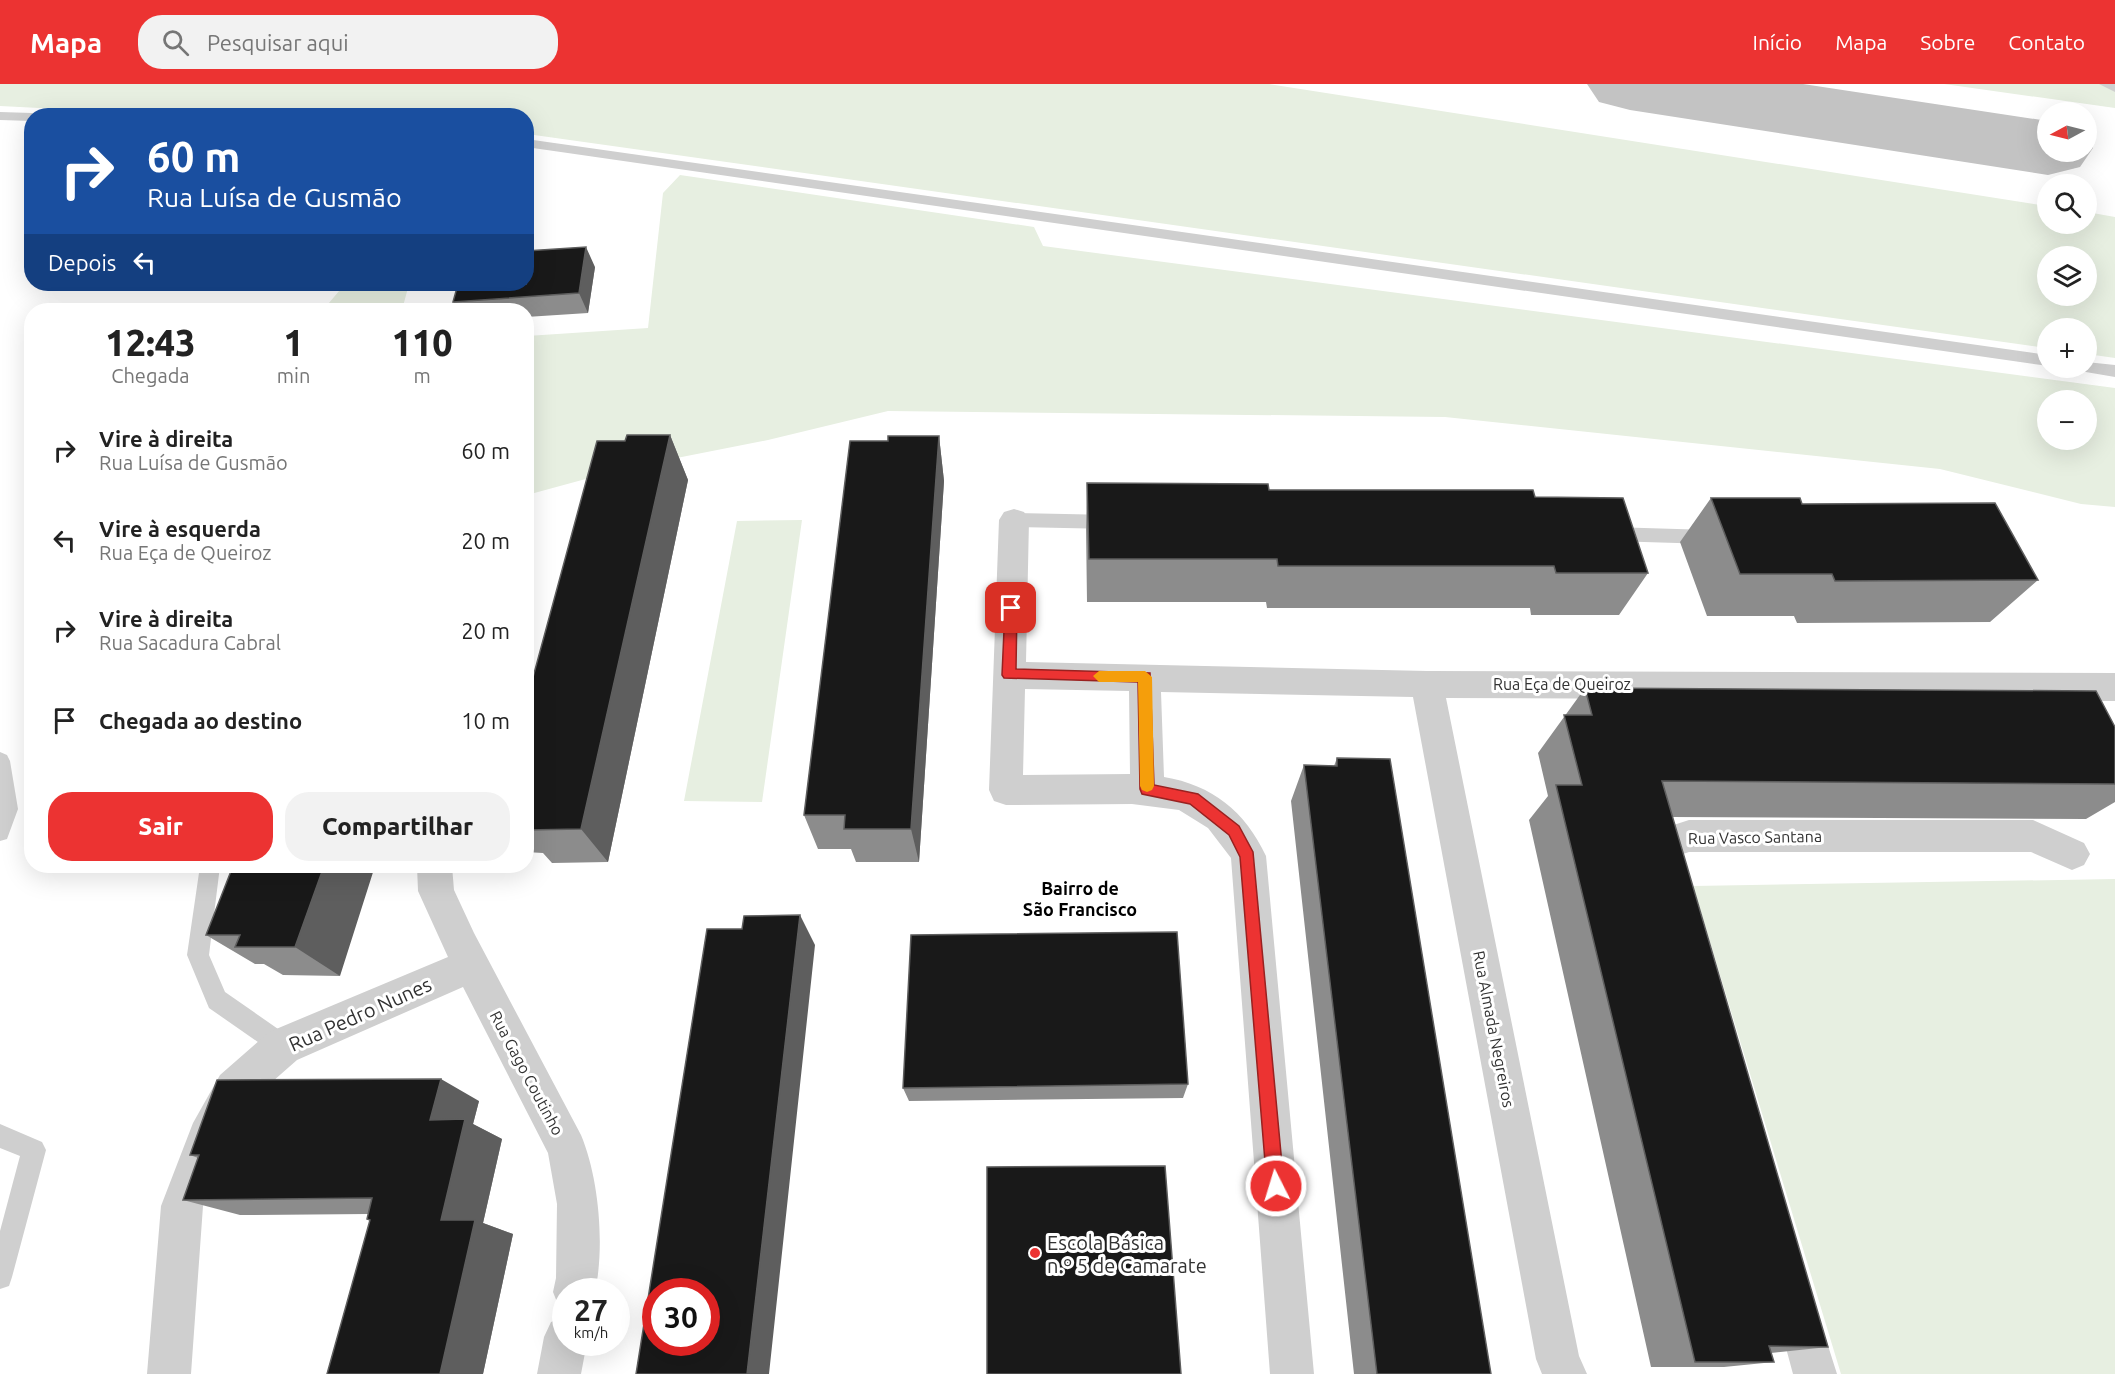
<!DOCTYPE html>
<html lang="pt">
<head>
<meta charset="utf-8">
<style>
  :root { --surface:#fff; --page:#f2f2f2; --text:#222; --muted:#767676; --accent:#ec3332 }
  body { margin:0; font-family:Ubuntu,sans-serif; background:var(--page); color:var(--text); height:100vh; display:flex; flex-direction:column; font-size:22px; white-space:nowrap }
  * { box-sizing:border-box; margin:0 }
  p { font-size:20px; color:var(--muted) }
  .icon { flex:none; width:33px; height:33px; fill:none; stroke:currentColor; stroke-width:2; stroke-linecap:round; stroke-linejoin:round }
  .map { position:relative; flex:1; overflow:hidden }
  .side { position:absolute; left:24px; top:219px; width:510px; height:570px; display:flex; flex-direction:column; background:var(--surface); border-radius:24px; box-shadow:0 6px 24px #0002 }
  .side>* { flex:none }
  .banner { position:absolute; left:24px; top:24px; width:510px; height:183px; border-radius:24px; box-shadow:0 6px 24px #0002; background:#1a4fa0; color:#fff; overflow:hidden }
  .needle { width:39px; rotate:263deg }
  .controls { position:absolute; left:2037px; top:18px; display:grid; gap:12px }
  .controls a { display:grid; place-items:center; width:60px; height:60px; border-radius:50%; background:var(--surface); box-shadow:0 6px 24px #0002; font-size:30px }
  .speed { position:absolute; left:552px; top:1194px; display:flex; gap:12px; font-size:30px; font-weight:700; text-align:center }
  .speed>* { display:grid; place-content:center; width:78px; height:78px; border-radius:50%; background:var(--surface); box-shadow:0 6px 24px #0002; line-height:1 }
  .speed small { font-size:15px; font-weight:400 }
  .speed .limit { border:9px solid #d22; background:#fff; color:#111 }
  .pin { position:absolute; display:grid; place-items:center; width:51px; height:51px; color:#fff; margin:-26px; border-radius:12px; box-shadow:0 3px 9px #0006 }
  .me { position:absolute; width:66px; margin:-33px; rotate:355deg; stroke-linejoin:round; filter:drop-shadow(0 0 4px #0008) }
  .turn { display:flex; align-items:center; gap:21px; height:126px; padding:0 24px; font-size:27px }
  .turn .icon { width:78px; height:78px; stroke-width:2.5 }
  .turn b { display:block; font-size:42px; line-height:51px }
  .then { display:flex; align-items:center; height:57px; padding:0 24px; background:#0003; gap:12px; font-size:22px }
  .eta { display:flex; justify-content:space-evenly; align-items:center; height:102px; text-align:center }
  .eta b { font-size:36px; font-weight:800; line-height:42px }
  .primary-button { display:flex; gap:12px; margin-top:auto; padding:12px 24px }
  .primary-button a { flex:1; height:69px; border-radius:24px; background:var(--accent); color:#fff; font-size:24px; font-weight:800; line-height:69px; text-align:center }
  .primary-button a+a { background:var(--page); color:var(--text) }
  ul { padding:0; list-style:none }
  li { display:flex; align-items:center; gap:18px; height:90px; padding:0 24px }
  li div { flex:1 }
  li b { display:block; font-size:22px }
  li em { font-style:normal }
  header { display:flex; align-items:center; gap:36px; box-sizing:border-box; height:84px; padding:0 30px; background:var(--accent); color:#fff }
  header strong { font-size:28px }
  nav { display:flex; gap:33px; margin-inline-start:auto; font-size:21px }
  .search { width:420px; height:54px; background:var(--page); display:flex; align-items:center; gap:15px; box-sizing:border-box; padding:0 21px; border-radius:24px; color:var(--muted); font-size:22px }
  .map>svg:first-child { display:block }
  .green { fill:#e7efe1; fill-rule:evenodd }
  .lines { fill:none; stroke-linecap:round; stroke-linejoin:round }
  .taxiway { fill:#c3c3c3; fill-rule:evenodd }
  .service { fill:#cfcfcf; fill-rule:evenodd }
  .minor { fill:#cfcfcf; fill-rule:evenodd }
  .wall { fill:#8c8c8c }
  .shaded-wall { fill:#5e5e5e }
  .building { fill:#191919; stroke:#5e5e5e; stroke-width:1.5; fill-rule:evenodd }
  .route { fill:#ec3332; stroke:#992120; stroke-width:1.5 }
  .slow { fill:#f59e0b }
  .poi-dot { fill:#ec3332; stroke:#fff; stroke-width:2 }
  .labels { text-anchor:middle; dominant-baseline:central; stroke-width:6; stroke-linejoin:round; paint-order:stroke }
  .street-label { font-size:16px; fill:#323232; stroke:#fff }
  .neighbourhood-label { font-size:18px; font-weight:bold; fill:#000; stroke:#fff }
  .near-street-label { font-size:20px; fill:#323232; stroke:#fff }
  .near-poi-label { font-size:20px; fill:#323232; stroke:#fff; text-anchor:start }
</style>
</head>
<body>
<header>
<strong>Mapa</strong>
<div class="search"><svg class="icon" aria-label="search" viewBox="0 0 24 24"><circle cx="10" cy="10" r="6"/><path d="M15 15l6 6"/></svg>Pesquisar aqui</div>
<nav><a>Início</a><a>Mapa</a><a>Sobre</a><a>Contato</a></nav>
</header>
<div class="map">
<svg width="2115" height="1290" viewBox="0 0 2115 1290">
  <rect width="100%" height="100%" fill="#fff"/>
  <path class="green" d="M0 0H1269L2047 122 2048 140H2086L2087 128 2115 133V274L2087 270 2086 244H2048L2047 264 527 50 526 32H197L0 22ZM2048 172H2086V212H2048Z
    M1944 0H2115V24Z
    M680 91 1034 143 1043 162 2115 304V423L2081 420 1940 385 1445 333 888 327 768 356 626 384 527 411V252L648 244 663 109ZM2048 316H2086V356H2048Z
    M345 200H409L402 226H323Z
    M802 436 762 718 684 717 737 437Z
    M2115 795V1290H1841L1693 802Z"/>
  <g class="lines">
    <path class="taxiway" d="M1587 0H1803L2048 37V68H2086V54L2093 64 2080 83 2048 91 1630 26 1599 18Z"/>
    <path class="service" d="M2099 0H2115V8Z
      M0 28 32 29 38 32H32V37L0 36Z
      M526 55 2048 271V282L526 63Z
      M2086 278 2115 281V293L2080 287 2078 284H2086Z
      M1014 429 1113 431 1119 433 1122 438 1119 443 1113 445 1014 443 1008 441 1005 436 1008 431Z
      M1611 443 1710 446 1716 448 1719 453 1716 458 1710 460 1611 457 1605 455 1602 450 1605 445Z
      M0 668 7 671 10 677 18 725 7 755 0 757Z
      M200 782H220L209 871 225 908 291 954 294 962 291 970 283 973 275 970 209 924 187 871Z
      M0 1040 42 1058 46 1066 12 1193 9 1202 0 1205V1147L20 1072 0 1064Z"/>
    <path class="minor" d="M1014 425 1024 428 1029 436 1026 578 1427 587 2115 589V617L1446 614 1579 1272 1587 1290H1542L1536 1275 1413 613 1161 608 1164 693C1212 701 1245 727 1266 772L1314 1290H1270L1231 774 1208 744 1179 726 1132 720 1006 721 994 717 989 706 999 436 1004 428ZM1025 605 1129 607 1130 690 1023 691Z
      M1689 736H2033L2084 759 2090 770 2084 781 2072 786 2031 768H1689L1683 770 1685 788 1680 800 1667 804 1654 800C1647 783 1644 764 1652 748Z
      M417 782H452L454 806 474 849 581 1051C599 1094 605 1162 595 1208H566V1226L559 1223 553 1208 556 1194 557 1120 548 1069 463 903 297 976 248 1019 223 1063 203 1122 191 1290H147L161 1122 193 1039 220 991 269 948 448 873 418 807Z
      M1796 1202 1811 1208 1837 1290H1793L1775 1223 1781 1208Z
      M566 1232V1258H587L581 1290H537L544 1253 551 1238Z"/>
  </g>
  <path class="wall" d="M595 183 588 229 526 233V226H458L453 218Z
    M670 351 688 396 608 778 552 779 543 769 526 768V619L625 357Z
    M939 352 944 397 919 778H856L851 765H818L804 731 888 357Z
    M1087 399 1269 406 1535 413 1648 489 1619 531H1531L1530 524H1267L1266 518H1087L1086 443Z
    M1711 414 1802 420 2038 496 1990 538 1797 539 1794 532H1707L1680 458Z
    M1585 604 2115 643V718L2086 735 1672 733 1828 1263 1771 1269 1774 1278 1724 1283H1651L1529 736 1548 712 1538 669Z
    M1337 674 1491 1290H1354L1291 717 1304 681 1334 682Z
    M233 782 340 892 283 891 264 880H255L206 851Z
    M1188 1000 1183 1014 909 1017 903 1004Z
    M479 1017 473 1040 502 1055 483 1139 513 1150 483 1290H327L370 1136 368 1130 240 1131 183 1116 198 1074 190 1071Z"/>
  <path class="shaded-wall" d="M586 163 595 183 588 229 579 209Z
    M670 351 688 396 608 778 581 745Z
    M939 352 944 397 919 778 911 745Z
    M324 782H375L340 892 295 863Z
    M800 831 815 861 769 1290H747Z
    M441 995 479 1017 473 1040 502 1055 483 1139 513 1150 483 1290H440L430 1036Z"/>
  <path class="building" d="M586 163 579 209 453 218 458 200H526V167Z
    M627 351H670L581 745 526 746V619L597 357H625Z
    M888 352H939L911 745H844L845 731H804L850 357H888Z
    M1087 399 1268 400 1269 406H1533L1535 413 1623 414 1648 489H1556L1554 482H1278L1277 475H1089Z
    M1711 414H1800L1802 420 1995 419 2038 496 1835 497 1832 490H1740Z
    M1585 604 2096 607 2115 643V700L1662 697 1828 1263 1769 1262 1774 1278H1695L1556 701H1582L1564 631H1592Z
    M1337 674 1390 675 1491 1290H1377L1304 681 1337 682Z
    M233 782H324L295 863H235L240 851H206Z
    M800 831 747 1290H636L707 845H742L744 832ZM656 1208H706V1258H656Z
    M1177 848 1188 1000 903 1004 911 851Z
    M441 995 430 1036 465 1035 441 1136H475L440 1290H327L370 1136 367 1135 372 1114 183 1116 199 1071H190L217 996Z
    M1165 1082 1181 1290H987V1083Z"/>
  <path class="route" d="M1011 519 1017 524 1016 585 1150 589 1154 701 1198 710 1239 742 1253 768 1284 1102 1282 1108 1276 1110 1270 1108 1267 1102 1240 773 1229 751 1190 720 1142 710 1140 705 1138 598 1004 594 1002 591 1005 524Z"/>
  <path class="slow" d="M1099 587H1145L1152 593 1154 702 1152 706 1147 708 1142 706 1140 702 1138 598H1099L1093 592Z"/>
  <circle class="poi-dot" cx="1035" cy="1169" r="6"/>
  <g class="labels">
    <g class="street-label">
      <text x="1562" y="600">Rua Eça de Queiroz</text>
      <text transform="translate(1755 753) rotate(-1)">Rua Vasco Santana</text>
      <text transform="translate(1494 945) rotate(79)">Rua Almada Negreiros</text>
      <text transform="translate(527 989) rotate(62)">Rua Gago Coutinho</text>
    </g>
    <g class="neighbourhood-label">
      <text x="1080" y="804">Bairro de<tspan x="1080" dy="21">São Francisco</tspan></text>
    </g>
    <g class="near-street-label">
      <text transform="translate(360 930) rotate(-24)">Rua Pedro Nunes</text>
    </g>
    <g class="near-poi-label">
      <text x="1047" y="1158">Escola Básica<tspan x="1047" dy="23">n.º 5 de Camarate</tspan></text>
    </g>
  </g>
</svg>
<div class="controls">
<a><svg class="needle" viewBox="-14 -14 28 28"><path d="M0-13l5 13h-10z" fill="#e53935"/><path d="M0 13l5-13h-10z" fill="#767676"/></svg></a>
<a><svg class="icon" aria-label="search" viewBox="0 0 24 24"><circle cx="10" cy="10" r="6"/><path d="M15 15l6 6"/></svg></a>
<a><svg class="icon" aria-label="layers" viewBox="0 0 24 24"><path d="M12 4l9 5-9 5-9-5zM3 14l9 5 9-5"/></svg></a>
<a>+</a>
<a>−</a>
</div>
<div class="speed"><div>27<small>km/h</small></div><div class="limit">30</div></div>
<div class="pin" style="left:1011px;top:524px;background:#d93025"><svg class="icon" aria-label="arrive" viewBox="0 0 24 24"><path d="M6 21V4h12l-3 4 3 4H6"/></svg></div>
<svg class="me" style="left:1276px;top:1102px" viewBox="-20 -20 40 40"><circle r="17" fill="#ec3332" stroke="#fff" stroke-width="3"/><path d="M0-11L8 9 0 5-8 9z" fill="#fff"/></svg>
<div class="banner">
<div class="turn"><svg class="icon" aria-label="right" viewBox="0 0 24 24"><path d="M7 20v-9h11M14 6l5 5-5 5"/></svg><div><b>60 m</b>Rua Luísa de Gusmão</div></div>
<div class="then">Depois<svg class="icon" aria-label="left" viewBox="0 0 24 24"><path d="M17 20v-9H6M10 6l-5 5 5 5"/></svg></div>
</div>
<section class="side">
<div class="eta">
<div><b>12:43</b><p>Chegada</p></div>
<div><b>1</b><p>min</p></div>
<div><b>110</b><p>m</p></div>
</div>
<ul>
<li><svg class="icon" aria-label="right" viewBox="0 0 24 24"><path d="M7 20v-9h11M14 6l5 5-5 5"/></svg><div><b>Vire à direita</b><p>Rua Luísa de Gusmão</p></div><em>60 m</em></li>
<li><svg class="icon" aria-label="left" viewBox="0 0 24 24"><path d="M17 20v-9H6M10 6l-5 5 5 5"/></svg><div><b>Vire à esquerda</b><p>Rua Eça de Queiroz</p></div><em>20 m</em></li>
<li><svg class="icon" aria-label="right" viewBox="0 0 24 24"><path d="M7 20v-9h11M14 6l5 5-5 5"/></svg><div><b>Vire à direita</b><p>Rua Sacadura Cabral</p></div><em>20 m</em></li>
<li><svg class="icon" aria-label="arrive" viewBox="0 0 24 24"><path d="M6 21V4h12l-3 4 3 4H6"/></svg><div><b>Chegada ao destino</b></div><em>10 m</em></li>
</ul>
<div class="primary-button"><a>Sair</a><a>Compartilhar</a></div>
</section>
</div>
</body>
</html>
